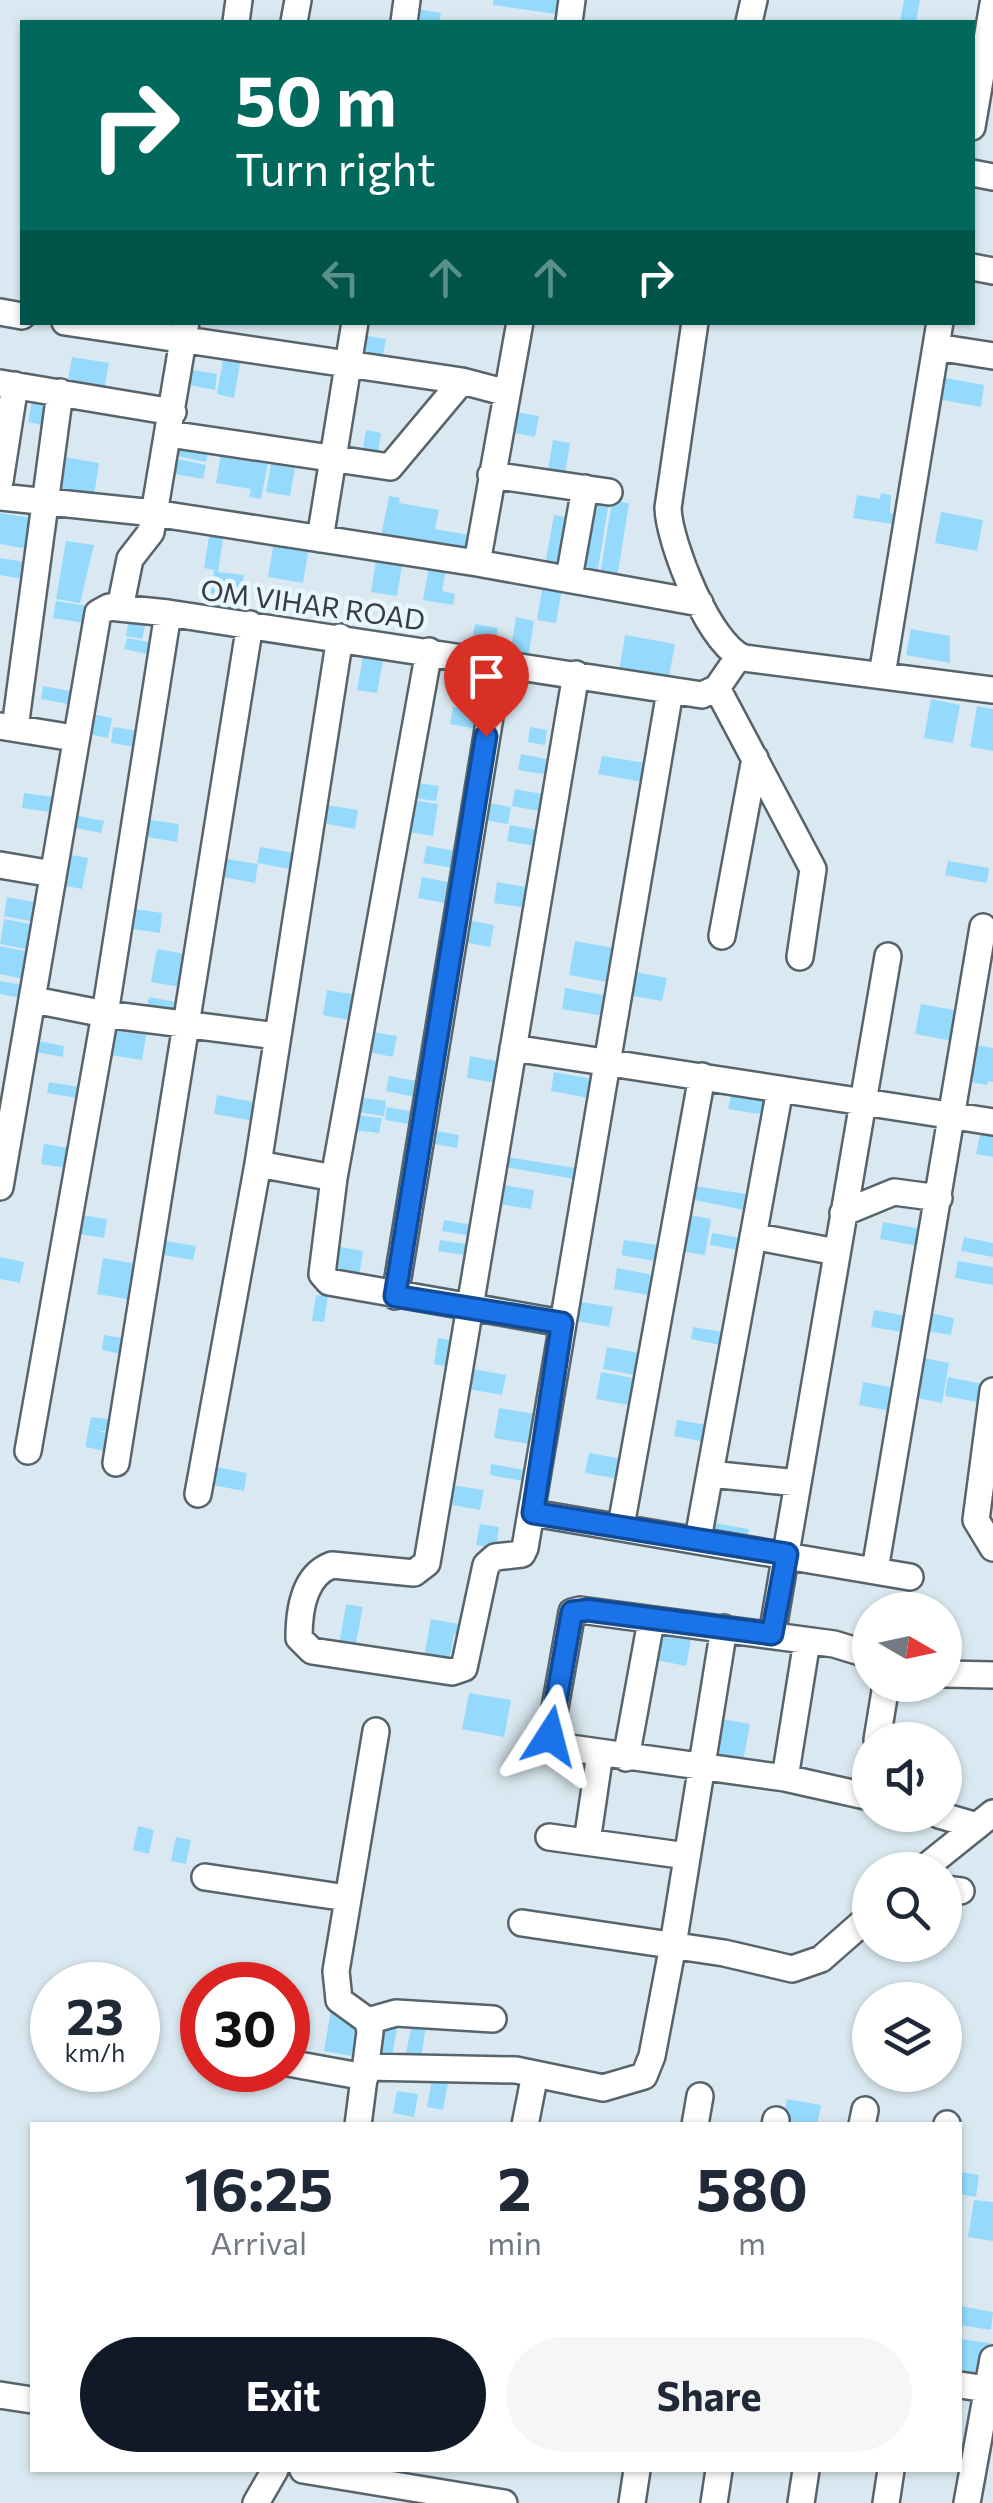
<!DOCTYPE html>
<html lang="en">
<head>
<meta charset="utf-8">
<style>
  :root { --surface:#fff; --page:#f6f6f7; --text:#1f2937; --muted:#747a83; --accent:#111827 }
  body { margin:0; font-family:Commissioner,sans-serif; background:var(--page); color:var(--text); height:100vh; display:flex; flex-direction:column; font-size:38px; white-space:nowrap }
  * { box-sizing:border-box; margin:0 }
  p { font-size:32px; color:var(--muted) }
  .icon { flex:none; width:55px; height:55px; fill:none; stroke:currentColor; stroke-width:2; stroke-linecap:round; stroke-linejoin:round }
  .map { position:relative; flex:1; overflow:hidden }
  .sheet { position:absolute; left:30px; top:2122px; width:932px; height:350px; display:flex; flex-direction:column; background:var(--surface); border-radius:0px; box-shadow:0 2px 8px #0004 }
  .sheet>* { flex:none }
  .banner { position:absolute; left:20px; top:20px; width:955px; height:305px; border-radius:0px; box-shadow:0 2px 8px #0004; background:#00695c; color:#fff; overflow:hidden }
  .needle { width:65px; rotate:99deg }
  .tools { position:absolute; left:852px; top:1592px; display:grid; gap:20px }
  .tools a { display:grid; place-items:center; width:110px; height:110px; border-radius:50%; background:var(--surface); box-shadow:0 2px 8px #0004; font-size:50px }
  .speed { position:absolute; left:30px; top:1962px; display:flex; gap:20px; font-size:50px; font-weight:700; text-align:center }
  .speed>* { display:grid; place-content:center; width:130px; height:130px; border-radius:50%; background:var(--surface); box-shadow:0 2px 8px #0004; line-height:1 }
  .speed small { font-size:25px; font-weight:400 }
  .speed .limit { border:15px solid #d22; background:#fff; color:#111 }
  .pin { position:absolute; display:grid; place-items:center; width:85px; height:85px; color:#fff; margin:-102px -42px; border-radius:50% 50% 50% 0; rotate:-45deg; box-shadow:0 0 10px #0007 }
  .pin .icon { rotate:45deg }
  .me { position:absolute; width:110px; margin:-55px; rotate:9deg; stroke-linejoin:round; filter:drop-shadow(0 0 8px #0008) }
  .turn { display:flex; align-items:center; gap:35px; height:210px; padding:0 50px; font-size:45px }
  .turn .icon { width:130px; height:130px; stroke-width:2.5 }
  .turn b { display:block; font-size:70px; line-height:85px }
  .lanes { display:flex; align-items:center; height:95px; padding:0 50px; background:#0003; justify-content:center; gap:50px; direction:ltr }
  .lanes .off { opacity:.35 }
  .eta { display:flex; justify-content:space-evenly; align-items:center; height:170px; text-align:center }
  .eta b { font-size:60px; font-weight:700; line-height:70px }
  .action { display:flex; gap:20px; margin-top:auto; padding:20px 50px }
  .action a { flex:1; height:115px; border-radius:60px; background:var(--accent); color:#fff; font-size:40px; font-weight:700; line-height:115px; text-align:center }
  .action a+a { background:var(--page); color:var(--text) }
  .map>svg:first-child { display:block }
  .building { fill:#95dafd }
  .lines { fill:none; stroke-linecap:round; stroke-linejoin:round }
  .minor-casing { stroke:#58646b; stroke-width:30 }
  .minor { stroke:#fff; stroke-width:25 }
  .route-casing { stroke:#114b97; stroke-width:25 }
  .route { stroke:#1a73e8; stroke-width:18 }
  .labels { text-anchor:middle; dominant-baseline:central; stroke-width:9; stroke-linejoin:round; paint-order:stroke }
  .street-label { font-size:28px; fill:#363c3f; stroke:#e8f6fe }
</style>
</head>
<body>
<div class="map">
<svg width="993" height="2503" viewBox="0 0 993 2503">
  <rect width="100%" height="100%" fill="#dae9f1"/>
  <path class="building" d="M493 0H558L556 14 493 5Z
    M904 0H920L916 22H900Z
    M412 8 441 13 439 22H410Z
    M356 334 386 339 383 355 353 350Z
    M224 354 241 358 234 398 217 394Z
    M72 357 109 363 105 386 68 380Z
    M188 369 217 374 215 390 185 384Z
    M940 377 984 385 981 407 937 399Z
    M32 401 52 405 48 426 28 422Z
    M504 410 539 416 535 437 501 430Z
    M366 430 381 433 376 464 361 461Z
    M553 440 570 443 564 480 547 477Z
    M174 441 209 448 206 462 171 455Z
    M222 448 269 457 261 499 249 497 251 489 216 483Z
    M58 456 99 463 94 496 53 490Z
    M173 458 206 465 203 479 170 473Z
    M272 458 296 462 290 496 266 492Z
    M881 493 891 495 890 513 902 515 900 525 853 518 857 495 880 499Z
    M389 496 400 498 399 503 439 510 435 529 470 535 466 556 433 550 434 537 431 551 380 542Z
    M592 499 609 502 596 581 579 578Z
    M612 501 629 503 616 585 599 582Z
    M941 512 983 520 977 551 935 543Z
    M0 513 33 518 28 549 0 544Z
    M554 515 571 518 562 573 544 570Z
    M210 530 224 532 218 572 244 575 238 618 208 615 214 570 204 568Z
    M66 541 94 545 80 603 56 599Z
    M274 541 309 547 303 583 268 577Z
    M377 554 403 559 397 596 371 592Z
    M0 558 25 562 22 579 0 575Z
    M430 561 447 564 442 591 455 594 453 605 423 600Z
    M544 579 563 583 556 623 537 620Z
    M56 601 88 606 85 623 53 618Z
    M516 617 534 621 528 658 510 654Z
    M129 618 146 621 142 639 126 636Z
    M475 624 498 628 495 645 472 640Z
    M911 629 950 636V663L906 655Z
    M625 635 675 644 668 682 619 673Z
    M127 638 159 644 157 656 124 649Z
    M364 651 384 655 377 693 357 690Z
    M460 667 488 672 485 692 457 687Z
    M43 686 76 692 73 705 41 699Z
    M931 699 960 705 953 743 924 738Z
    M977 706 993 709V751L970 747Z
    M453 707 486 713 483 730 450 724Z
    M82 712 112 718 108 738 78 732Z
    M113 727 146 732 143 748 111 743Z
    M530 727 547 730 545 745 528 742Z
    M521 754 557 761 554 776 518 770Z
    M602 756 646 763 642 782 598 774Z
    M409 782 439 786 436 801 407 797Z
    M515 789 548 795 545 812 512 806Z
    M24 793 53 797 51 812 22 808Z
    M406 799 438 804 433 836 402 831Z
    M482 802 511 807 508 824 478 819Z
    M319 804 358 810 355 829 316 822Z
    M69 814 104 821 101 833 66 826Z
    M144 819 179 824 177 842 141 836Z
    M510 825 543 831 540 847 507 841Z
    M427 846 456 851 453 868 423 863Z
    M260 847 300 854 296 870 257 863Z
    M60 853 88 858 82 889 55 884Z
    M221 858 258 864 255 883 217 876Z
    M948 861 989 868 987 883 945 875Z
    M422 877 458 884 454 905 418 898Z
    M497 882 531 888 527 908 494 903Z
    M7 897 39 903 35 922 4 916Z
    M128 908 162 913 160 933 125 928Z
    M4 919 35 925 30 950 0 944Z
    M461 919 494 925 490 947 457 941Z
    M575 941 614 948 608 982 569 975Z
    M0 946 29 952 23 979 0 974Z
    M157 949 192 955 186 988 151 982Z
    M625 970 667 978 662 1001 621 994Z
    M0 981 24 985 21 998 0 994Z
    M565 988 608 996 604 1016 562 1009Z
    M327 990 357 995 353 1021 323 1015Z
    M149 997 181 1003 177 1021 145 1015Z
    M921 1004 959 1011 953 1041 915 1034Z
    M108 1024 147 1030 142 1060 103 1054Z
    M367 1031 397 1036 393 1057 364 1051Z
    M32 1040 64 1046 63 1057 30 1051Z
    M966 1043 993 1048V1082L988 1081 987 1085 959 1080Z
    M470 1056 506 1063 503 1084 467 1078Z
    M554 1072 592 1079 589 1098 551 1091Z
    M389 1076 423 1082 420 1098 386 1091Z
    M49 1082 85 1088 83 1099 47 1093Z
    M733 1086 769 1093 765 1115 728 1109Z
    M217 1095 258 1103 255 1121 214 1114Z
    M358 1097 386 1101 384 1116 356 1112Z
    M387 1107 416 1112 414 1125 385 1120Z
    M355 1115 382 1118 379 1133 352 1130Z
    M425 1129 459 1135 457 1148 422 1142Z
    M981 1129 993 1131V1157L976 1154Z
    M44 1144 76 1149 73 1169 41 1164Z
    M500 1156 576 1168 574 1179 499 1166Z
    M495 1184 534 1190 531 1209 492 1203Z
    M682 1184 752 1195 749 1211 680 1197Z
    M679 1213 711 1219 705 1255 672 1250Z
    M75 1214 107 1219 104 1238 72 1233Z
    M444 1220 473 1225 471 1236 442 1231Z
    M883 1222 922 1229 918 1246 880 1239Z
    M712 1233 747 1239 744 1251 710 1245Z
    M964 1237 993 1243V1257L961 1251Z
    M440 1240 472 1245 470 1256 438 1251Z
    M624 1240 657 1245 654 1261 621 1255Z
    M166 1241 196 1246 193 1260 163 1255Z
    M334 1246 363 1251 358 1283 329 1278Z
    M0 1257 24 1262 20 1283 0 1279Z
    M103 1258 138 1264 132 1300 97 1294Z
    M958 1261 993 1267V1285L955 1278Z
    M617 1268 653 1275 649 1295 614 1289Z
    M316 1295 328 1296 324 1322 312 1321Z
    M575 1301 613 1307 609 1327 572 1320Z
    M874 1310 911 1317 908 1333 871 1327Z
    M925 1312 954 1318 951 1335 921 1330Z
    M693 1327 728 1333 725 1346 691 1339Z
    M104 1335 129 1339 126 1355 102 1350Z
    M438 1338 460 1342 455 1368 434 1364Z
    M607 1347 639 1353 635 1375 603 1369Z
    M919 1357 949 1363 942 1403 912 1397Z
    M467 1368 506 1375 502 1395 463 1388Z
    M601 1372 638 1379 633 1406 596 1399Z
    M948 1377 992 1386 989 1404 945 1396Z
    M863 1382 901 1389 897 1412 859 1405Z
    M499 1408 535 1414 530 1444 494 1438Z
    M91 1417 114 1420 112 1432 93 1430 114 1434 111 1452 85 1447Z
    M677 1420 714 1426 711 1443 674 1436Z
    M589 1453 623 1459 619 1479 585 1473Z
    M491 1464 525 1470 523 1481 490 1475Z
    M210 1466 247 1473 244 1491 207 1484Z
    M445 1484 484 1490 480 1510 442 1503Z
    M714 1523 749 1529 746 1543 712 1537Z
    M480 1524 499 1527 496 1548 476 1545Z
    M346 1604 363 1607 355 1648 339 1645Z
    M431 1619 465 1625 463 1636 454 1634 449 1661 424 1657Z
    M655 1633 691 1640 686 1666 651 1659Z
    M469 1693 511 1700 504 1737 462 1729Z
    M715 1718 750 1724 742 1767 707 1761Z
    M138 1826 154 1830 149 1854 133 1850Z
    M176 1837 191 1840 186 1864 171 1861Z
    M331 2010 360 2015 352 2056 324 2051Z
    M380 2019 398 2022 391 2062 373 2059Z
    M412 2024 426 2026 420 2065 404 2063Z
    M432 2080 448 2083 443 2110 427 2107Z
    M397 2091 418 2094 414 2117 393 2113Z
    M787 2099 821 2105 817 2125H782Z
    M960 2172 979 2175 976 2197 960 2194Z
    M974 2200 993 2202V2241L968 2237Z
    M960 2306 993 2312 991 2330 960 2325Z
    M960 2339 990 2343 985 2381 960 2378Z"/>
  <g class="lines">
    <defs>
      <path id="minor" d="M236 22 239 0
        M294 22 298 0
        M404 22 407 0
        M569 22 572 0
        M749 22 754 0
        M972 127 993 4
        M972 173 993 177
        M972 267 993 271
        M0 312 22 316
        M65 322 462 381 507 393
        M695 322 668 508C669 543 710 646 744 658L993 690
        M936 347 993 356
        M0 383 173 412
        M169 434 390 467 462 381
        M491 475 609 492
        M0 481 15 385
        M0 497 154 513 477 563 700 603
        M320 539 355 322
        M477 563 520 322
        M569 578 585 488
        M120 608 130 559 151 532 186 322
        M429 651 334 1178 322 1274 329 1282 562 1323
        M576 674 427 1563 414 1573 332 1565C304 1575 299 1611 299 1638L312 1651 452 1672 464 1668 486 1565 495 1557 522 1554 525 1548 670 691
        M882 675 940 322
        M717 688 813 869 800 957
        M0 726 74 738
        M15 728 60 392
        M0 865 53 874
        M722 936 755 758
        M34 1000 105 1014 277 1036
        M513 1048 993 1122
        M258 1164 334 1178
        M0 1187 98 613 109 607 168 613 702 695 717 688 739 656
        M843 1213 894 1192 939 1198
        M753 1236 836 1252
        M395 1296 499 662
        M993 1391 976 1520 993 1548
        M28 1451 105 1014 168 613
        M116 1463 250 624
        M710 1474 798 1483
        M198 1494 258 1164 340 637
        M533 1513 910 1577
        M621 1526 702 1076
        M698 1539 780 1089
        M875 1570 983 927
        M772 1635 888 956
        M870 1655 834 1644 580 1610 572 1612 550 1736 552 1743 563 1747 785 1778 870 1797
        M945 1674 993 1675
        M877 1740 886 1685
        M626 1758 651 1621
        M785 1778 807 1641
        M939 1815 977 1826
        M549 1837 687 1856
        M587 1842 600 1753
        M922 1870 993 1813
        M205 1877 347 1898
        M945 1889 961 1891
        M522 1923 724 1953 792 1969 821 1959 870 1916
        M368 2021 396 2013 493 2019
        M288 2063 365 2077
        M366 2067 516 2070 603 2088 644 2076 652 2056 673 1945 724 1628
        M358 2125 370 2032 368 2021 339 2000 336 1971 376 1731
        M525 2125 535 2074
        M695 2125 700 2096
        M775 2125 776 2120
        M862 2125 865 2110
        M947 2125V2124
        M960 2385 993 2390
        M0 2395 32 2400
        M303 2470 504 2503
        M256 2503 275 2470
        M632 2503 637 2470
        M714 2503 719 2470
        M801 2503 806 2470
        M886 2503 891 2470
        M967 2503 993 2359"/>
    </defs>
    <use href="#minor" class="minor-casing"/>
    <use href="#minor" class="minor"/>
  </g>
  <g class="lines">
    <defs>
      <path id="route" d="M486 736 395 1296 562 1323 533 1513 787 1554 772 1634 588 1610 572 1612 550 1736"/>
    </defs>
    <use href="#route" class="route-casing"/>
    <use href="#route" class="route"/>
  </g>
  <g class="labels">
    <g class="street-label">
      <text transform="translate(313 604) rotate(8)">OM VIHAR ROAD</text>
    </g>
  </g>
</svg>
<div class="tools">
<a><svg class="needle" viewBox="-14 -14 28 28"><path d="M0-13l5 13h-10z" fill="#e53935"/><path d="M0 13l5-13h-10z" fill="#747a83"/></svg></a>
<a><svg class="icon" aria-label="sound" viewBox="0 0 24 24"><path d="M4 9h4l5-4v14l-5-4H4zM17 9q2 3 0 6"/></svg></a>
<a><svg class="icon" aria-label="search" viewBox="0 0 24 24"><circle cx="10" cy="10" r="6"/><path d="M15 15l6 6"/></svg></a>
<a><svg class="icon" aria-label="layers" viewBox="0 0 24 24"><path d="M12 4l9 5-9 5-9-5zM3 14l9 5 9-5"/></svg></a>
</div>
<div class="speed"><div>23<small>km/h</small></div><div class="limit">30</div></div>
<div class="pin" style="left:486px;top:736px;background:#d93025"><svg class="icon" aria-label="arrive" viewBox="0 0 24 24"><path d="M6 21V4h12l-3 4 3 4H6"/></svg></div>
<svg class="me" style="left:550px;top:1736px" viewBox="-20 -20 40 40"><path d="M0-17L14 15 0 8-14 15z" fill="#1a73e8" stroke="#fff" stroke-width="4"/></svg>
<div class="banner">
<div class="turn"><svg class="icon" aria-label="right" viewBox="0 0 24 24"><path d="M7 20v-9h11M14 6l5 5-5 5"/></svg><div><b>50 m</b>Turn right</div></div>
<div class="lanes"><svg class="icon off" aria-label="left" viewBox="0 0 24 24"><path d="M17 20v-9H6M10 6l-5 5 5 5"/></svg><svg class="icon off" aria-label="ahead" viewBox="0 0 24 24"><path d="M12 20V5M6 11l6-6 6 6"/></svg><svg class="icon off" aria-label="ahead" viewBox="0 0 24 24"><path d="M12 20V5M6 11l6-6 6 6"/></svg><svg class="icon" aria-label="right" viewBox="0 0 24 24"><path d="M7 20v-9h11M14 6l5 5-5 5"/></svg></div>
</div>
<section class="sheet">
<div class="eta">
<div><b>16:25</b><p>Arrival</p></div>
<div><b>2</b><p>min</p></div>
<div><b>580</b><p>m</p></div>
</div>
<div class="action"><a>Exit</a><a>Share</a></div>
</section>
</div>
</body>
</html>
